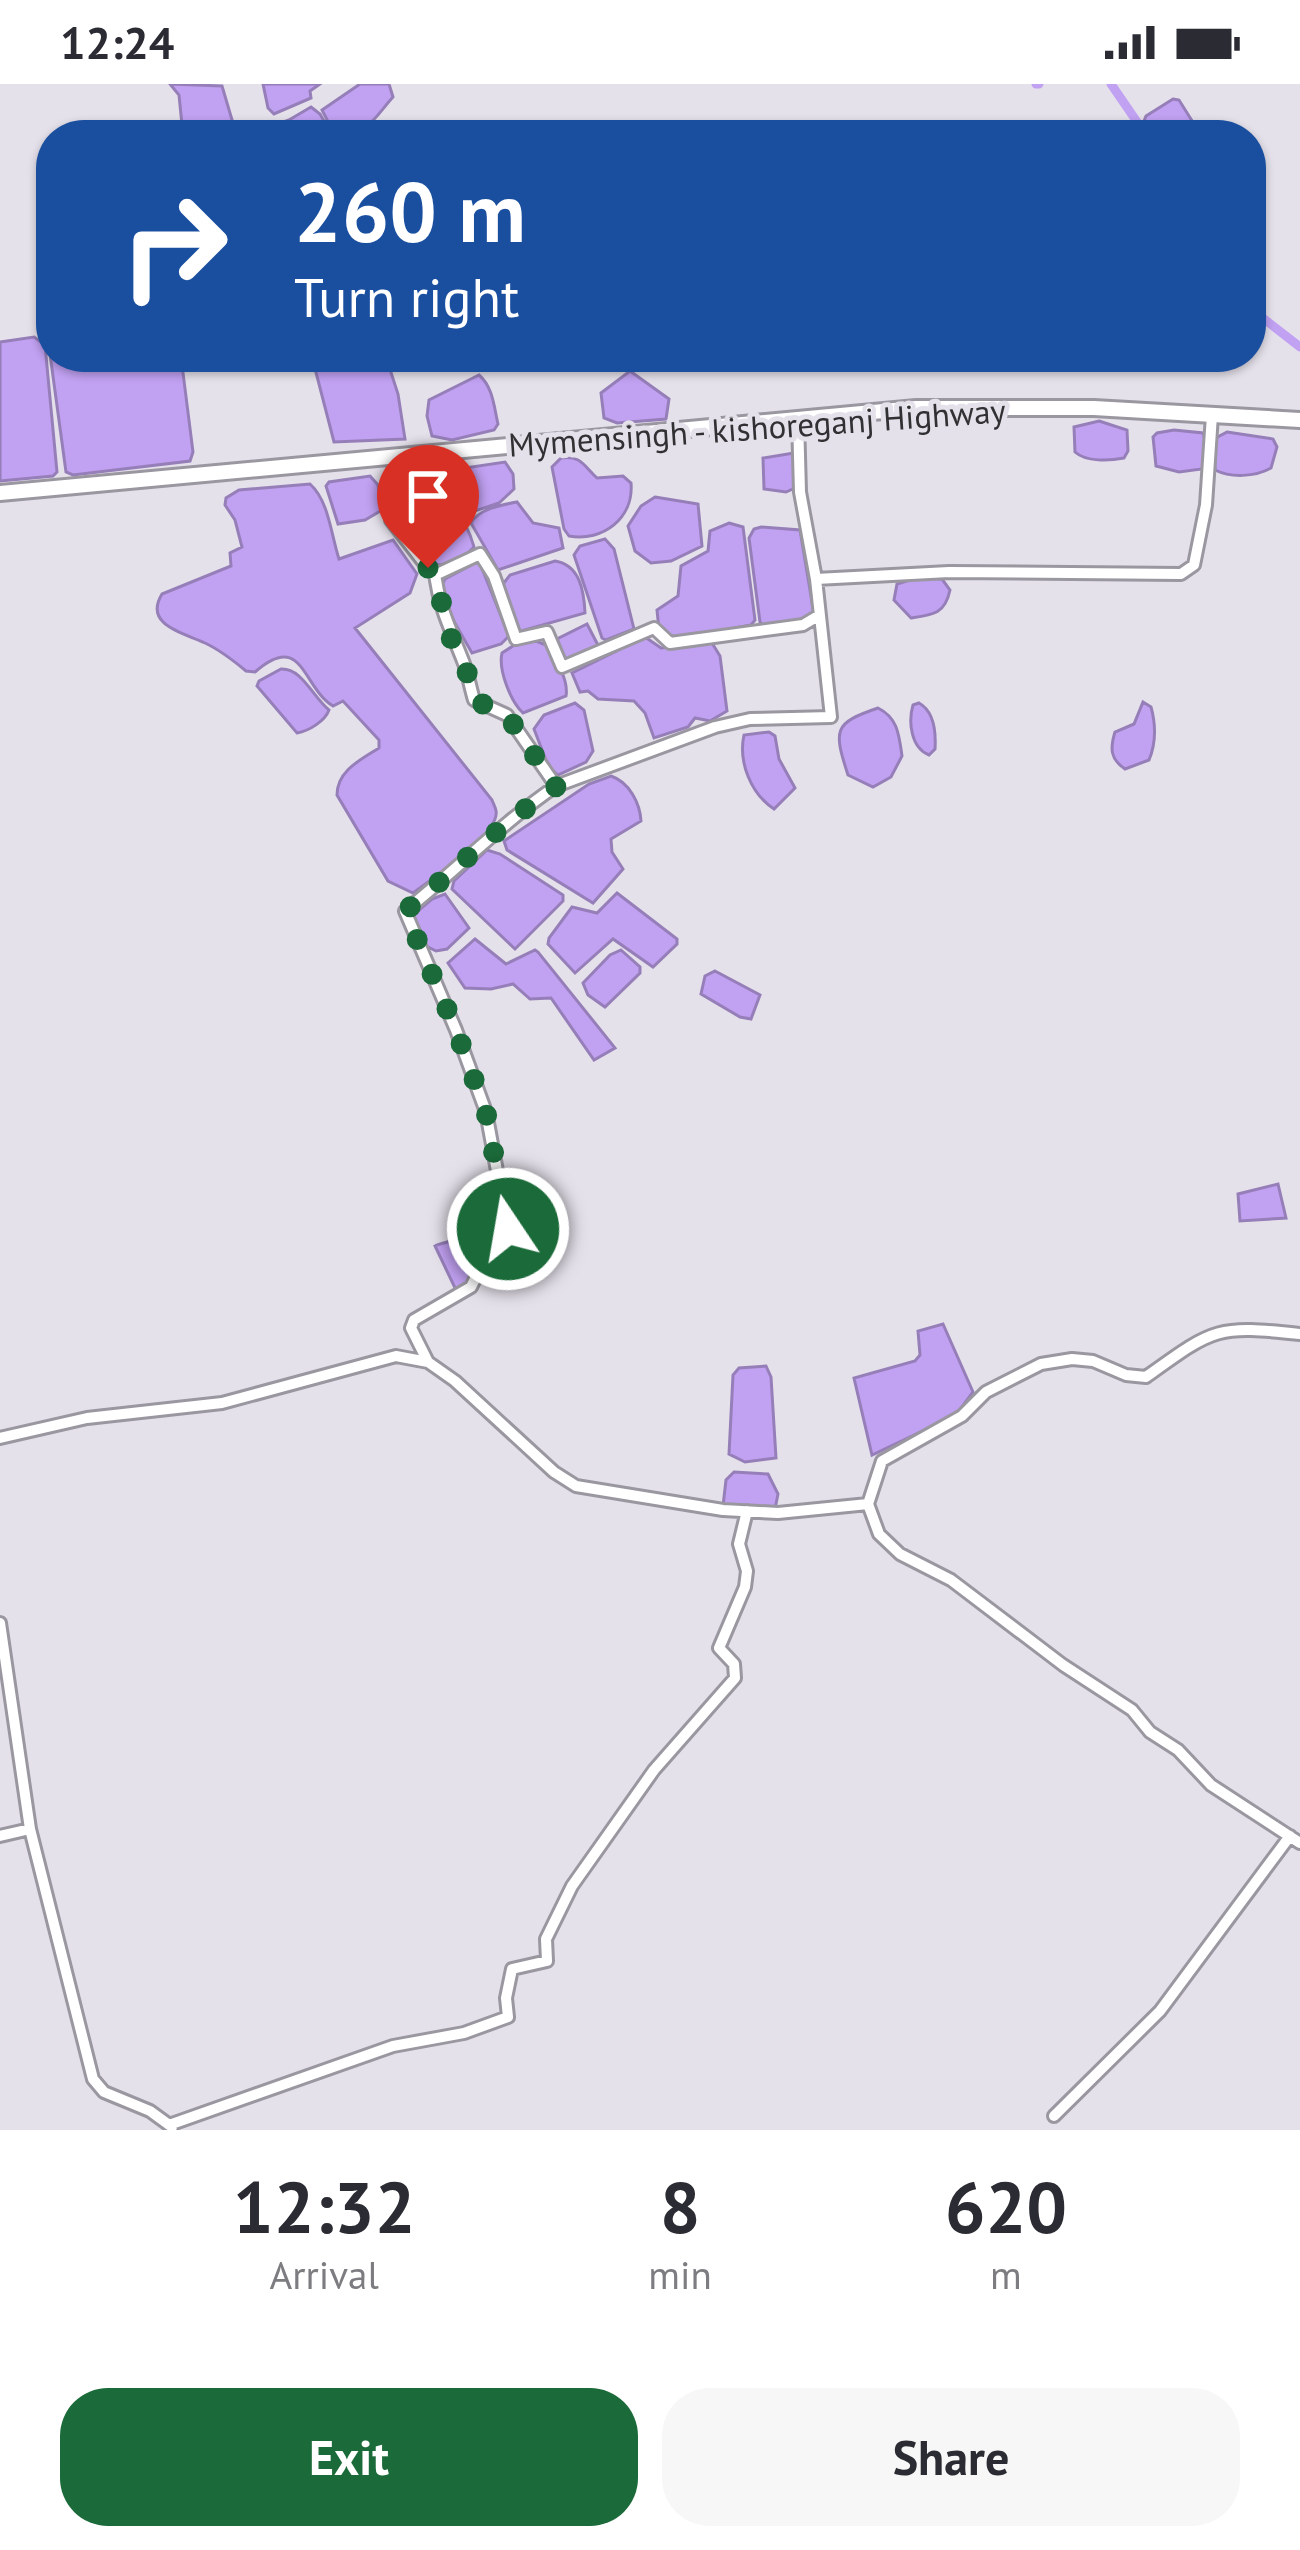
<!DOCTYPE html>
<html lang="en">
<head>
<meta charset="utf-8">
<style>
  :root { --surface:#fff; --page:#f7f7f7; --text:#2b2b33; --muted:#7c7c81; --accent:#1b6a39 }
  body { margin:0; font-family:"PT Sans",sans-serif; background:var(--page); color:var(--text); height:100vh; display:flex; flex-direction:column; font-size:45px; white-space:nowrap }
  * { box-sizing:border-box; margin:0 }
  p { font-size:39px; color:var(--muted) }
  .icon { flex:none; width:66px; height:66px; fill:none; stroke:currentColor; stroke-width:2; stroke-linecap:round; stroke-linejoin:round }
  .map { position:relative; height:2046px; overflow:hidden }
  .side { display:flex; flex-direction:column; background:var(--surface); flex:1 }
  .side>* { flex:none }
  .hud { position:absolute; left:36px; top:36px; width:1230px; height:252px; border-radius:48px; box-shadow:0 3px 9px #0004; background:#1a4fa0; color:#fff; overflow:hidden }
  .pin { position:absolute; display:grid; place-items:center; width:102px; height:102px; color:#fff; margin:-123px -51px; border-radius:50% 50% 50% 0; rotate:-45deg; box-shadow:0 0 12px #0007 }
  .pin .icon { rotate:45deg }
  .me { position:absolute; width:132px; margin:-66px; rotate:348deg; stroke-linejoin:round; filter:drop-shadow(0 0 9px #0008) }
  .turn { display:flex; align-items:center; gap:42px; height:252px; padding:0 60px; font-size:54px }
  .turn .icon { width:156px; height:156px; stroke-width:2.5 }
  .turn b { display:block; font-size:84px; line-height:102px }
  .eta { display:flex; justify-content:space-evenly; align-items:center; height:204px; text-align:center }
  .eta b { font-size:72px; font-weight:700; line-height:84px }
  .button { display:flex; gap:24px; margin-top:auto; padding:24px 60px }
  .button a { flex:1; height:138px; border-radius:48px; background:var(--accent); color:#fff; font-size:48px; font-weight:700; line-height:138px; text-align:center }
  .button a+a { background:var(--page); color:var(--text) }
  .status { display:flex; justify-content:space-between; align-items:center; height:84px; padding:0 60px; background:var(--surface); direction:ltr }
  .status svg { height:33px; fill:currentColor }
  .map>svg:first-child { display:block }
  .water { fill:#c1a1f2; stroke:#967fb9; stroke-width:3 }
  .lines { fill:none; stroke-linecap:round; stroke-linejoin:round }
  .canal { stroke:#c1a1f2; stroke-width:9 }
  .minor-casing { stroke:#9a97a0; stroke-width:16 }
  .major-casing { stroke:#9a97a0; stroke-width:20 }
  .minor { stroke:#fff; stroke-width:10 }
  .major { stroke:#fff; stroke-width:14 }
  .route { stroke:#1b6a39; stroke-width:21; stroke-dasharray:0 37.8 }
  .labels { text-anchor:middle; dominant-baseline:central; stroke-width:10; stroke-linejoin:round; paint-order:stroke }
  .street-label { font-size:33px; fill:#313033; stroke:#e5e1eb }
</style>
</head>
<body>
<div class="status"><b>12:24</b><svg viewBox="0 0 49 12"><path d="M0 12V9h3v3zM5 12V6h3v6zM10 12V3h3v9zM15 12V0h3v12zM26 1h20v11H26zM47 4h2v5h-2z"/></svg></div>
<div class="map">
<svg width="1300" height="2046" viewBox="0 0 1300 2046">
  <rect width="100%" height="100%" fill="#e5e1eb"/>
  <path class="water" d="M170 0 222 2 235 46 223 51H183L179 11Z
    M263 0H320L310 7 311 14 274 30 268 24Z
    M360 0H389L393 13C374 34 369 51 335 51L322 26Z
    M1173 15 1179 16 1199 48 1194 51H1153L1144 37 1146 32Z
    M311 23 320 30 332 51H246L289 36Z
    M50 236 51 273H181L193 368 190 377 73 391 66 388 47 248Z
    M34 253 45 261 57 388 53 392 0 397V258Z
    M312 273H349L355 280 386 273 398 310 405 355 334 358Z
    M630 287 669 315 666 335 617 339 604 334 601 309Z
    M479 291C493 303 494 323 498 340L494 346 452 356 432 352 427 332 429 316Z
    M1099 337 1127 346 1128 367 1124 374C1109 377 1086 378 1075 368L1074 343Z
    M1174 346 1203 349 1208 367 1202 385 1179 388 1156 382 1153 353 1157 349Z
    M1227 348 1273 355 1277 363 1271 384C1255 393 1231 394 1215 386L1214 355Z
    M794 369 797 403 786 408 764 405 763 374Z
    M561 374C581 371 584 382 597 394L623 392 631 399C634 434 603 458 569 452L564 445 552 383Z
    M505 378 513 390 514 405 499 419 475 427 457 419 449 395 451 386Z
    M370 392 378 401 382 426 365 436 338 440 326 402 329 398Z
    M310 400C329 417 331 451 339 475L393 456 417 490 410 509 355 544 492 716C495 724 498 727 495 735 486 759 434 793 413 809L388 797 337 711C337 687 360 676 379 664V656L343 617 333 622C302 603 303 546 255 588L246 587C234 577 220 566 205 559 184 549 143 541 162 510L231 482 230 469 242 463 235 436 225 421 226 414 239 406Z
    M655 413 698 420 702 462 671 477 651 479 635 467 628 442 641 422Z
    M442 416C459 426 469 445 474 463 464 474 447 485 432 479L402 440 413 428Z
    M517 418 533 439 559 444 563 464 498 486 471 439C479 425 501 421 517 418Z
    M729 439 743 443 755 536 751 541 670 556 659 546 657 526 678 512 681 482 708 467 710 447Z
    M761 443 800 446 814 530 799 540 763 541 760 538 749 454 754 445Z
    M605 455 614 465 634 545 606 556 602 554 574 471 580 462Z
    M479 477 509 552 501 560 472 569 452 534 441 503 445 495Z
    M555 477C580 481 584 507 585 529L518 548 503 500 510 491Z
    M916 494 942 495 950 506C945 530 933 531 911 534L894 516 897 500Z
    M587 540 599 563 566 577 557 555Z
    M645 553 661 564 712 559 720 572 727 627 710 637 695 634 688 643 654 654 645 629 634 617 598 615 588 607 580 608 572 589Z
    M536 557 546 561C555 575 569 595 566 612L523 629C511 618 498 586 502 569L516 560Z
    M281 585C302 584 312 612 329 626 325 637 309 647 297 649L257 602 259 597Z
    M1143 618 1151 623C1156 641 1156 659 1149 676L1125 685C1110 675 1110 664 1115 648L1134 640Z
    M575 619 584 626 593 667 586 678 558 691 549 684 534 645 544 631Z
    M919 619C935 628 936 649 935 665L929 671C911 664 908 638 913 621Z
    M878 624C898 634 899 651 902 672L891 693 873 703 848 691C833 645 834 639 878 624Z
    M769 648 775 652 779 675 795 704 774 725C751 710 738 678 744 651Z
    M611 692C629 698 640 719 641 737L611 755 612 768 623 785 593 819 507 766 504 757 589 700Z
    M487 766 500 770 563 811V817L515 865 452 805 454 797Z
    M617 809 677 855V860L653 883 613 855 575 889 548 860 549 854 572 823 597 829Z
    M445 810 469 844 447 865 436 867 426 862 413 831 432 815Z
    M475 855 506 880 535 866 538 868 615 964 594 976 551 914 530 915 513 900 491 905 465 904 448 879Z
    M621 866 640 883V889L605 923 588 911 583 899 610 871Z
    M715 887 760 911 751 935 740 933 701 910 705 892Z
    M1278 1100 1286 1134 1240 1137 1238 1110Z
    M501 1145 506 1153C497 1173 474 1175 469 1200L456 1206 435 1162C444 1157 484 1151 501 1145Z
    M943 1240 973 1308 956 1331 872 1371 854 1294 915 1277 920 1271 918 1247Z
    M766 1282 771 1293 776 1374 745 1378 729 1370 733 1291 739 1284Z
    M734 1388 768 1390 778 1410 775 1425 723 1422 726 1396Z"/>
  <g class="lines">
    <path class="canal" d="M1036 0H1039
      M1111 0 1146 51
      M1251 216 1259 231 1300 263"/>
    <defs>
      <path id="minor" d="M798 335 800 408 816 495 949 488 1181 490 1194 481 1206 421 1212 331
        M393 372 395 405 391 436 428 484 435 491 480 470 494 492 516 555 547 548 562 583 654 544 670 559 803 541 818 532
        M435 491C440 526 451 546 463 577 468 589 470 603 474 616L507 631 556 702 715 643 750 635 831 633 816 495
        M428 1278 411 1244 414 1236 471 1203 479 1187 499 1170 509 1151 486 1028 456 946 405 827C456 786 502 739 556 702
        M0 1354 87 1334 222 1319 396 1272 428 1278 455 1297 554 1388 576 1402 723 1426 778 1429 868 1420 882 1377 962 1332 986 1308 1041 1280 1072 1275 1093 1277 1126 1291 1146 1293C1214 1244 1216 1241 1300 1250
        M868 1420 879 1450 900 1470 951 1496 1063 1581 1132 1626 1150 1648 1178 1666 1211 1701 1300 1759
        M0 1539 30 1745 93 1995 104 2008 150 2027 172 2043
        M0 1752 30 1745
        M1054 2032 1160 1927 1290 1752
        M169 2041 393 1962 464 1949 508 1933 506 1914 512 1885 547 1877 546 1855 572 1802 654 1686 735 1594 734 1580 719 1564 745 1503 747 1487 739 1460 747 1427"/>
      <path id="major" d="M0 409 916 324H1094L1300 336"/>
    </defs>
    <use href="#minor" class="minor-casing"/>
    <use href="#major" class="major-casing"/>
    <use href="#minor" class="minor"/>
    <use href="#major" class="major"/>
  </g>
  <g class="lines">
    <path class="route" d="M428 484 435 491 449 550 466 584 474 616 507 631 556 703C501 739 456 786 405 827L456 946 486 1028 508 1145"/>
  </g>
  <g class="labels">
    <g class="street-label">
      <text transform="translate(757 343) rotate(-4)">Mymensingh - kishoreganj Highway</text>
    </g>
  </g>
</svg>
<div class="pin" style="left:428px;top:484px;background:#d93025"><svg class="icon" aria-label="arrive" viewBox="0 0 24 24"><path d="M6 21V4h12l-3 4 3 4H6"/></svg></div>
<svg class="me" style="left:508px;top:1145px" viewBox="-20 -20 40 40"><circle r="17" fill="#1b6a39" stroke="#fff" stroke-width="3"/><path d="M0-11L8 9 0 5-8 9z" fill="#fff"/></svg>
<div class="hud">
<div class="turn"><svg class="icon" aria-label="right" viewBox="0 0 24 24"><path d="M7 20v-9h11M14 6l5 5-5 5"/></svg><div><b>260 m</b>Turn right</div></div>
</div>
</div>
<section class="side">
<div class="eta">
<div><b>12:32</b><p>Arrival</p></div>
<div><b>8</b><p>min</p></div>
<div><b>620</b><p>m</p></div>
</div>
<div class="button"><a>Exit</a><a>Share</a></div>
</section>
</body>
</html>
